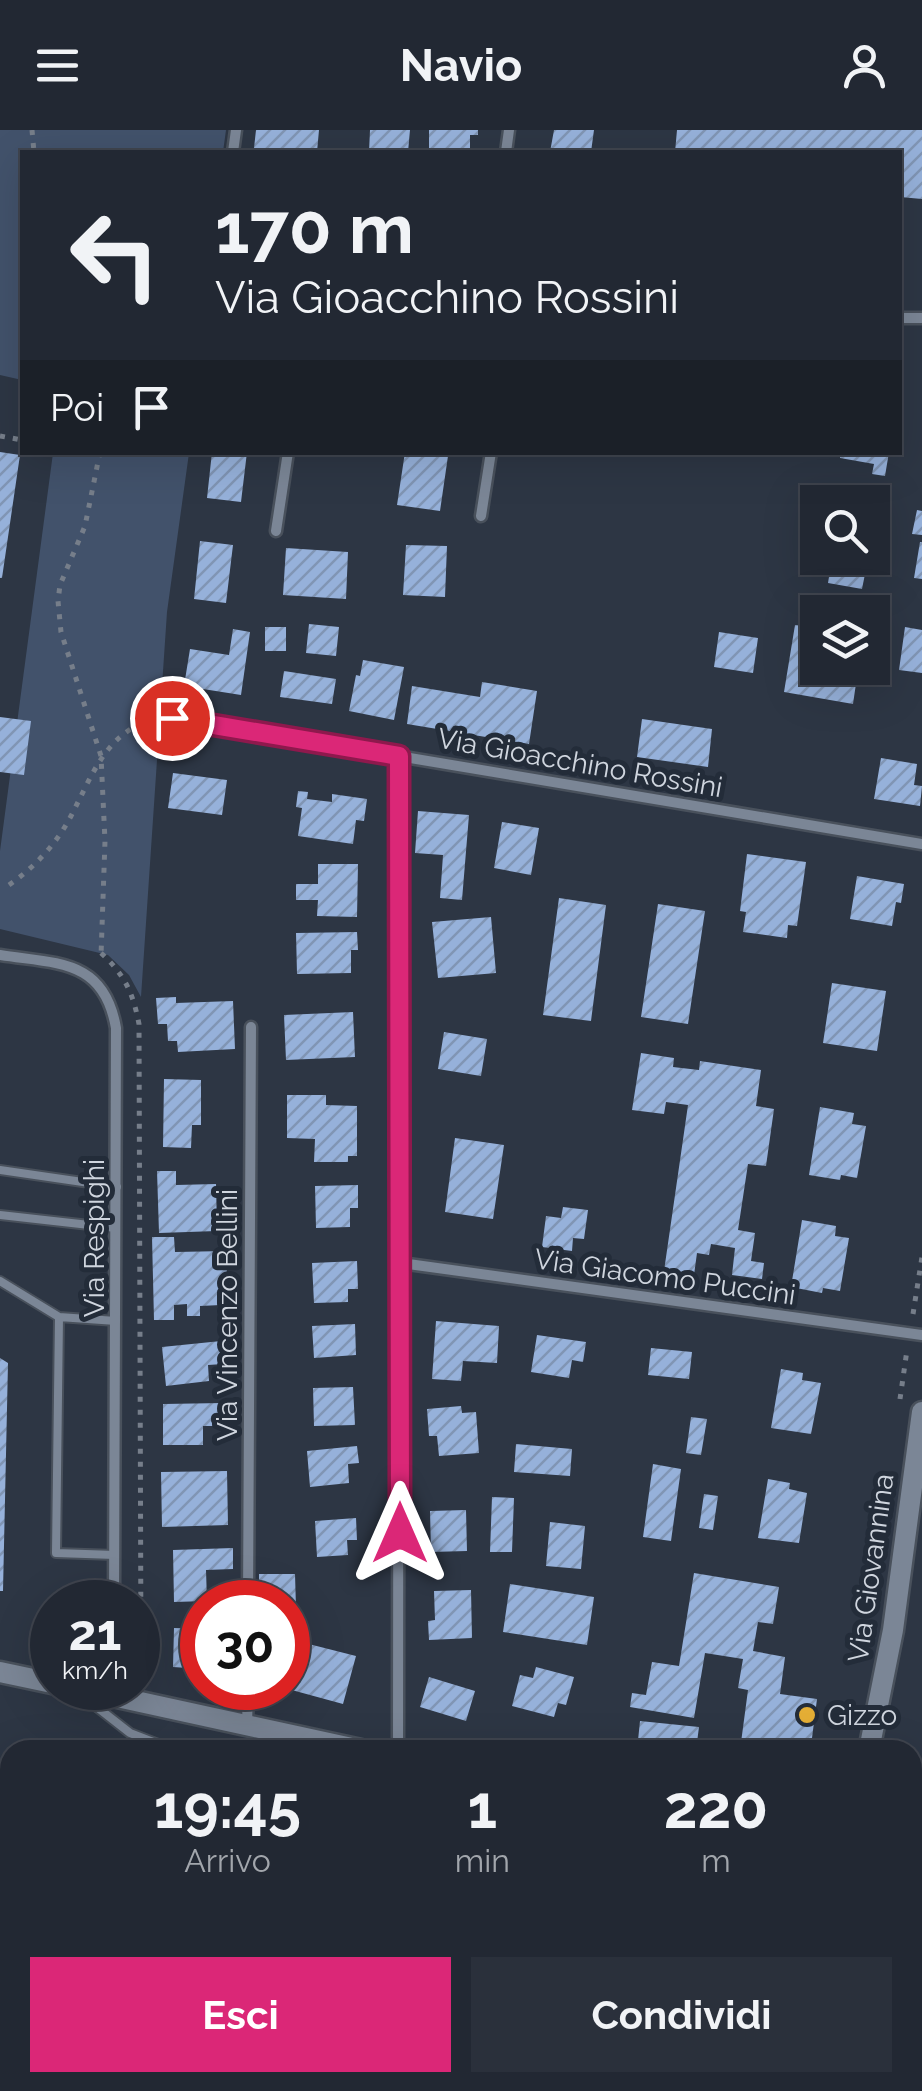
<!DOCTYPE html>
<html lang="it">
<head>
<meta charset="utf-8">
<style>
  :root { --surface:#222833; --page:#2a303b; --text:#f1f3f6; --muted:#a2a6ac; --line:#3f444e; --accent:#db2777 }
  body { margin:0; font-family:Raleway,sans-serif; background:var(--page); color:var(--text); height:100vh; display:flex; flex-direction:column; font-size:38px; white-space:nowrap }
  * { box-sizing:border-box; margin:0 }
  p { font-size:32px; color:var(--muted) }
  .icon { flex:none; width:55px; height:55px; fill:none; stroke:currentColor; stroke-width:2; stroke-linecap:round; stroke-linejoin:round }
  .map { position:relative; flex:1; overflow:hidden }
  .side { position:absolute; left:0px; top:1610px; width:922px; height:352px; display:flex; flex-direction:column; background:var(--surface); border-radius:30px 30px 0 0; box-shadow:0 10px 40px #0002,0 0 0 2px var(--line) }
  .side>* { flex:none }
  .guide { position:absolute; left:20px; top:20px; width:882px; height:305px; border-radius:0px; box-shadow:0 10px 40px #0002,0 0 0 2px var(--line); background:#222833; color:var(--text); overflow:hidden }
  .fabs { position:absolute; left:800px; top:355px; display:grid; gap:20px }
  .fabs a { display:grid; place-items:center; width:90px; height:90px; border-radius:0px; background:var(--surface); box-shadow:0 10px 40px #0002,0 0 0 2px var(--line); font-size:50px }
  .speed { position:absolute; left:30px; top:1450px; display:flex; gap:20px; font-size:50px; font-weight:700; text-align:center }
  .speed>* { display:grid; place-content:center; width:130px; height:130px; border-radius:50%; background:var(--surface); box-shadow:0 10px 40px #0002,0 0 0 2px var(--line); line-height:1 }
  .speed small { font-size:25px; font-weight:400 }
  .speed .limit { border:15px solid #d22; background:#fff; color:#111 }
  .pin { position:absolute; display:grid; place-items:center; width:85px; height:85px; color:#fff; margin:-42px; border:5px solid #fff; border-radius:50%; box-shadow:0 2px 10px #0007 }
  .me { position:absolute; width:110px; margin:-55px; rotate:0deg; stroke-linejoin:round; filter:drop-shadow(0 0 8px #0008) }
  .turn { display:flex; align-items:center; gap:35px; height:210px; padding:0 30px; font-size:45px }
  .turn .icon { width:130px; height:130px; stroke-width:2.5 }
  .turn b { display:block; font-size:70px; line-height:85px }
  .then { display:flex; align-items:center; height:95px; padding:0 30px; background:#0003; gap:20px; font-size:38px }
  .eta { display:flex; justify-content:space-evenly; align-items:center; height:170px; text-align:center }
  .eta b { font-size:60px; font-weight:700; line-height:70px }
  .primary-button { display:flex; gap:20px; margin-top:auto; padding:20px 30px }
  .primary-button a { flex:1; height:115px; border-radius:0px; background:var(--accent); color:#fff; font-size:40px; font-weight:700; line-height:115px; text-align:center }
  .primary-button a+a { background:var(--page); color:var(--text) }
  header { display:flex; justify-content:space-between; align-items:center; height:130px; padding:0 30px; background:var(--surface); font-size:45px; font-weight:700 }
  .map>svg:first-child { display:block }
  .park { fill:#42526b }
  .building { fill:url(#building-hatch) }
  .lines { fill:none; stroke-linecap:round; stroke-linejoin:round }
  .lane-casing { stroke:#49515c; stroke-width:12 }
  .street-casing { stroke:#49515c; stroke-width:15 }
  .secondary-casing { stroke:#49515c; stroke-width:25 }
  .path { stroke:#767e8a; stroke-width:5; stroke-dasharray:5 8; stroke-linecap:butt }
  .lane { stroke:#7b8696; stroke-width:8 }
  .street { stroke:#7b8696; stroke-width:10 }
  .secondary { stroke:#7b8696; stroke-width:20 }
  .route-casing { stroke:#8e194d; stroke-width:25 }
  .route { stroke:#db2777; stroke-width:18 }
  .poi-dot { fill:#e4ae35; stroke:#232c39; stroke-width:4 }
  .labels { text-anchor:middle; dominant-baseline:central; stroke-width:10; stroke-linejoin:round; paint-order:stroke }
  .street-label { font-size:28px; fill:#cfd5de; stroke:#232c39 }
  .poi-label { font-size:28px; fill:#cfd5de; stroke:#232c39; text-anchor:start }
</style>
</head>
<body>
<header><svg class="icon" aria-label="menu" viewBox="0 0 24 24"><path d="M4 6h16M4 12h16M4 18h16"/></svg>Navio<svg class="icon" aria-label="person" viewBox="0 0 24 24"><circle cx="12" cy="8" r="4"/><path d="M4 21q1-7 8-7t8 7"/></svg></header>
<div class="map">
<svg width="922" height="1961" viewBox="0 0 922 1961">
  <defs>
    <pattern id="building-hatch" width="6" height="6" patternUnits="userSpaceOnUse" patternTransform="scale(2.5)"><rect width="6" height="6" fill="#96b1da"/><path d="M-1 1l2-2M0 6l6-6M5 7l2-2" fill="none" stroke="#8095b4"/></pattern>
  </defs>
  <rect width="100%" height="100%" fill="#2d3644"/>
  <path class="park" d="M0 0H226L223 22H22V250L0 245Z
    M53 323H189L167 482 141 867 129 845 108 825 0 799V721Z"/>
  <path class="building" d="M256 0H319L317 22 254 18Z
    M370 0H410L408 22H369Z
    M429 0H478V5H470V22H429Z
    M554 0H594L591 22H550Z
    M677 0H922V69L900 67V22H675Z
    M0 322 20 325 2 448H0Z
    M212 322H247L241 372 207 368Z
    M405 322 448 326 440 381 397 375Z
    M841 322H889L885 346 872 344 874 334 840 328Z
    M832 358 871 365 870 372H830Z
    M917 380 922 381V405L912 404Z
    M872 390 880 391 876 413 883 414 878 446 865 444 862 459 828 453 832 428H872Z
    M200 411 233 415 226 473 194 469Z
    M920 412H922V449L914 448Z
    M406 415 447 416 445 467 403 465Z
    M286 418 348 422 346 469 283 465Z
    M309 494 339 497 336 526 306 523Z
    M795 495 818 498V538L858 540 853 574 784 562Z
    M265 497H286V521H265Z
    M905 497 922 500V543L899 540Z
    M233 499 250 502 241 565 184 556 190 519 229 525Z
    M719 502 758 508 753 543 714 537Z
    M363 530 404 537 394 590 349 581 356 545 360 546Z
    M284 541 336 549 332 574 280 567Z
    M482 552 537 561 529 614 407 594 412 556 480 567Z
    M0 587 31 591 24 645 0 642Z
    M642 589 712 599 708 637 637 627Z
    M881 628 917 634 914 655 922 656 920 676 874 669Z
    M173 643 227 650 222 685 168 678Z
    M298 661 308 662 307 669 332 672V664L367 669 364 691 356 690 353 714 298 706 302 678 296 677Z
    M418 681 469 685 462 770 440 768 443 725 415 723Z
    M502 692 539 698 531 745 494 738Z
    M747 724 806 732 797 796 788 795 787 808 743 802 746 782 740 781Z
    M318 734H358L357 787 317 786 318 770H296V754H318Z
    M857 746 904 754 901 773 896 772 892 796 850 789Z
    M559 768 606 775 591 891 543 885Z
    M658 774 705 781 688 894 641 887Z
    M491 787 496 843 438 848 432 792Z
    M357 802 358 820H351V843L297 844 296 803Z
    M832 853 886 861 877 921 823 913Z
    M176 867V873L233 871 235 919 178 922 177 911H168L167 894H158L156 868Z
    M353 882 355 927 286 930 284 885Z
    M444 902 487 909 481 946 438 939Z
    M641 923 674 928 673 937 699 940 700 931 761 940 756 976 774 979 766 1036 748 1034 738 1100 755 1103 751 1131 764 1133 762 1149 732 1145 735 1118 711 1114 709 1125 697 1123 694 1145 664 1141 688 975 666 972 664 984 632 980Z
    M164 949 201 950V995H192L191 1018 163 1017Z
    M287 965H326V975L357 976V1026H348V1032H314L315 1009 287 1008Z
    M820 977 854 983 852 994 866 996 857 1048 841 1045 840 1050 809 1045Z
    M455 1008 504 1015 493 1089 445 1082Z
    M157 1041H176V1055L216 1054 217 1101 159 1103Z
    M358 1055V1078H350V1097L316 1098 315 1056Z
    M563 1077 588 1080 584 1109 573 1108 572 1121 542 1117 546 1086 561 1088Z
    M802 1090 836 1096 835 1106 849 1108 840 1161 823 1158 822 1163 791 1157Z
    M152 1107H174L175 1122 226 1121 227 1149H220L221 1175 200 1176V1186H187V1174L174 1175V1190H154Z
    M357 1131 358 1159H348V1172L314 1173 312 1133Z
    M436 1191 499 1196 497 1233 463 1231 461 1251 432 1249Z
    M355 1194 356 1225 314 1228 312 1196Z
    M537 1205 586 1212 583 1232 572 1230 569 1248 531 1242Z
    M221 1211 223 1234 208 1235 209 1251 166 1256 162 1217Z
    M651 1218 692 1222 689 1249 648 1245Z
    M0 1228 8 1233 3 1461H0Z
    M781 1239 803 1243 802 1250 821 1253 811 1304 771 1298Z
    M353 1257 355 1295 314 1296 313 1258Z
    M223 1273V1296H203V1315H163V1274Z
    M461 1276 462 1283 476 1282 479 1323 439 1326 437 1306H429L427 1279Z
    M691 1287 707 1289 701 1325 686 1323Z
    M516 1314 572 1319 570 1346 514 1342Z
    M357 1316 359 1333 348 1334 349 1353 310 1357 307 1321Z
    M653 1334 681 1339 671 1411 643 1407Z
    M227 1341 228 1395 162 1397 161 1342Z
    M768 1349 790 1353 789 1359 807 1363 799 1413 758 1408Z
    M704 1364 718 1366 713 1400 699 1398Z
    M492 1367 514 1368 512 1422H490Z
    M466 1380 467 1421 431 1422 430 1381Z
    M356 1388 357 1410H347L348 1425 317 1427 315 1391Z
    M550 1392 585 1396 581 1439 546 1436Z
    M233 1418V1439L206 1440 207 1471 174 1472 173 1420Z
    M694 1443 779 1457 773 1494 758 1492 753 1521 785 1527 780 1564 817 1569 812 1608H817L815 1620H740L748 1560 738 1558 743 1529 705 1523 694 1588 630 1577 632 1563 646 1565 652 1532 679 1536Z
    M259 1444H295L297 1511 356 1526 343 1574 288 1559V1472H259Z
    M510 1454 594 1467 587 1515 503 1502Z
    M471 1460 472 1508 429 1510 428 1491 435 1490 434 1461Z
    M174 1498 202 1499V1539L173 1537Z
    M536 1537 574 1547 566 1575 558 1573 554 1587 512 1576 520 1545 533 1548Z
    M429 1547 475 1561 466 1591 420 1577Z
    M640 1591 699 1597 696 1620H637Z
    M0 1671 10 1673V1722L0 1720Z
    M0 1859 10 1861V1920L0 1918Z
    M922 1902V1940L912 1937Z
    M0 1948 10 1952 42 1961H0Z
    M375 1952H420L431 1956 430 1961H373Z
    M613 1952H622L649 1961H611Z"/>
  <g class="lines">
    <defs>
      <path id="lane" d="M0 1040 117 1057
        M0 1085 116 1098
        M0 1151 59 1187 116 1191
        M59 1187 56 1423 115 1425
        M84 1567 130 1603 174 1620
        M912 1805 922 1808"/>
      <path id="street" d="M233 22 236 0
        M506 22 509 0
        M900 188H922
        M481 386 491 322
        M276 401 288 322
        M172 588 922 714
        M0 825C58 834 104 829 116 898L114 1472
        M401 1133 922 1205
        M248 1472 251 897
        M247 1595 248 1558
        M398 1620 399 626
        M0 1790 10 1792
        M764 1952 802 1961
        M812 1961 813 1952"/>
      <path id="secondary" d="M0 1542 52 1553
        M76 1558 361 1620
        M869 1620 893 1500 922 1282
        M912 1732 915 1746 912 1759
        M912 1776 922 1777"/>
    </defs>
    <use href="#lane" class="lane-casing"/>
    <use href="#street" class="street-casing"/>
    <use href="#secondary" class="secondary-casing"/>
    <path class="path" d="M32 0 34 22
      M0 306 22 310
      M100 322 85 396 60 455 58 471 61 502 101 626 105 711 101 826
      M9 755C35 737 57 713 71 686 92 646 106 602 154 589
      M101 823C125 845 133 863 139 894L141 1529
      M913 1184 922 1127
      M900 1269 907 1220
      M0 1751 10 1753"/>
    <use href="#lane" class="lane"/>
    <use href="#street" class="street"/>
    <use href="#secondary" class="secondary"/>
  </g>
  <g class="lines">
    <defs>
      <path id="route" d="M172 588 399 626 400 1403"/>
    </defs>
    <use href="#route" class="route-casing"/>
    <use href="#route" class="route"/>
  </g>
  <circle class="poi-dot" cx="807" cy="1585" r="10"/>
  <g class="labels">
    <g class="street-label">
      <text transform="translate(580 633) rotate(10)">Via Gioacchino Rossini</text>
      <text transform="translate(94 1108) rotate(-90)">Via Respighi</text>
      <text transform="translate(665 1147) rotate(8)">Via Giacomo Puccini</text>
      <text transform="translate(227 1185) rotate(-90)">Via Vincenzo Bellini</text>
      <text transform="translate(871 1438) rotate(-82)">Via Giovannina</text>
    </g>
    <g class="poi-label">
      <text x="827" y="1585">Gizzo</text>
    </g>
  </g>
</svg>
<div class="fabs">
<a><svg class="icon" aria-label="search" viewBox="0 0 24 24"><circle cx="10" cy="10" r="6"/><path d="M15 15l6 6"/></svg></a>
<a><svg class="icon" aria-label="layers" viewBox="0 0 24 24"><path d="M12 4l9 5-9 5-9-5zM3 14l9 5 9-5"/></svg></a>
</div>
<div class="speed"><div>21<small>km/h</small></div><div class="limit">30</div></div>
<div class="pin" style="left:172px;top:588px;background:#d93025"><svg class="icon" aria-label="arrive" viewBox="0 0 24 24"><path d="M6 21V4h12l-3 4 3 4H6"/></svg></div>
<svg class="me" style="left:400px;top:1403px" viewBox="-20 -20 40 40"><path d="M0-17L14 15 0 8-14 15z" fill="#db2777" stroke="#fff" stroke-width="4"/></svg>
<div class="guide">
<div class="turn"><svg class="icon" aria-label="left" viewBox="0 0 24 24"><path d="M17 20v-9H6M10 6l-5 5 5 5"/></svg><div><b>170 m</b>Via Gioacchino Rossini</div></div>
<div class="then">Poi<svg class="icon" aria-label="arrive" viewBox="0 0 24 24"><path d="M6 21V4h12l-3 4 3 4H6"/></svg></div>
</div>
<section class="side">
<div class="eta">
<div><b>19:45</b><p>Arrivo</p></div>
<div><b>1</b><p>min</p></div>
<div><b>220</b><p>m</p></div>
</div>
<div class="primary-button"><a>Esci</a><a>Condividi</a></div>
</section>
</div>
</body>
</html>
